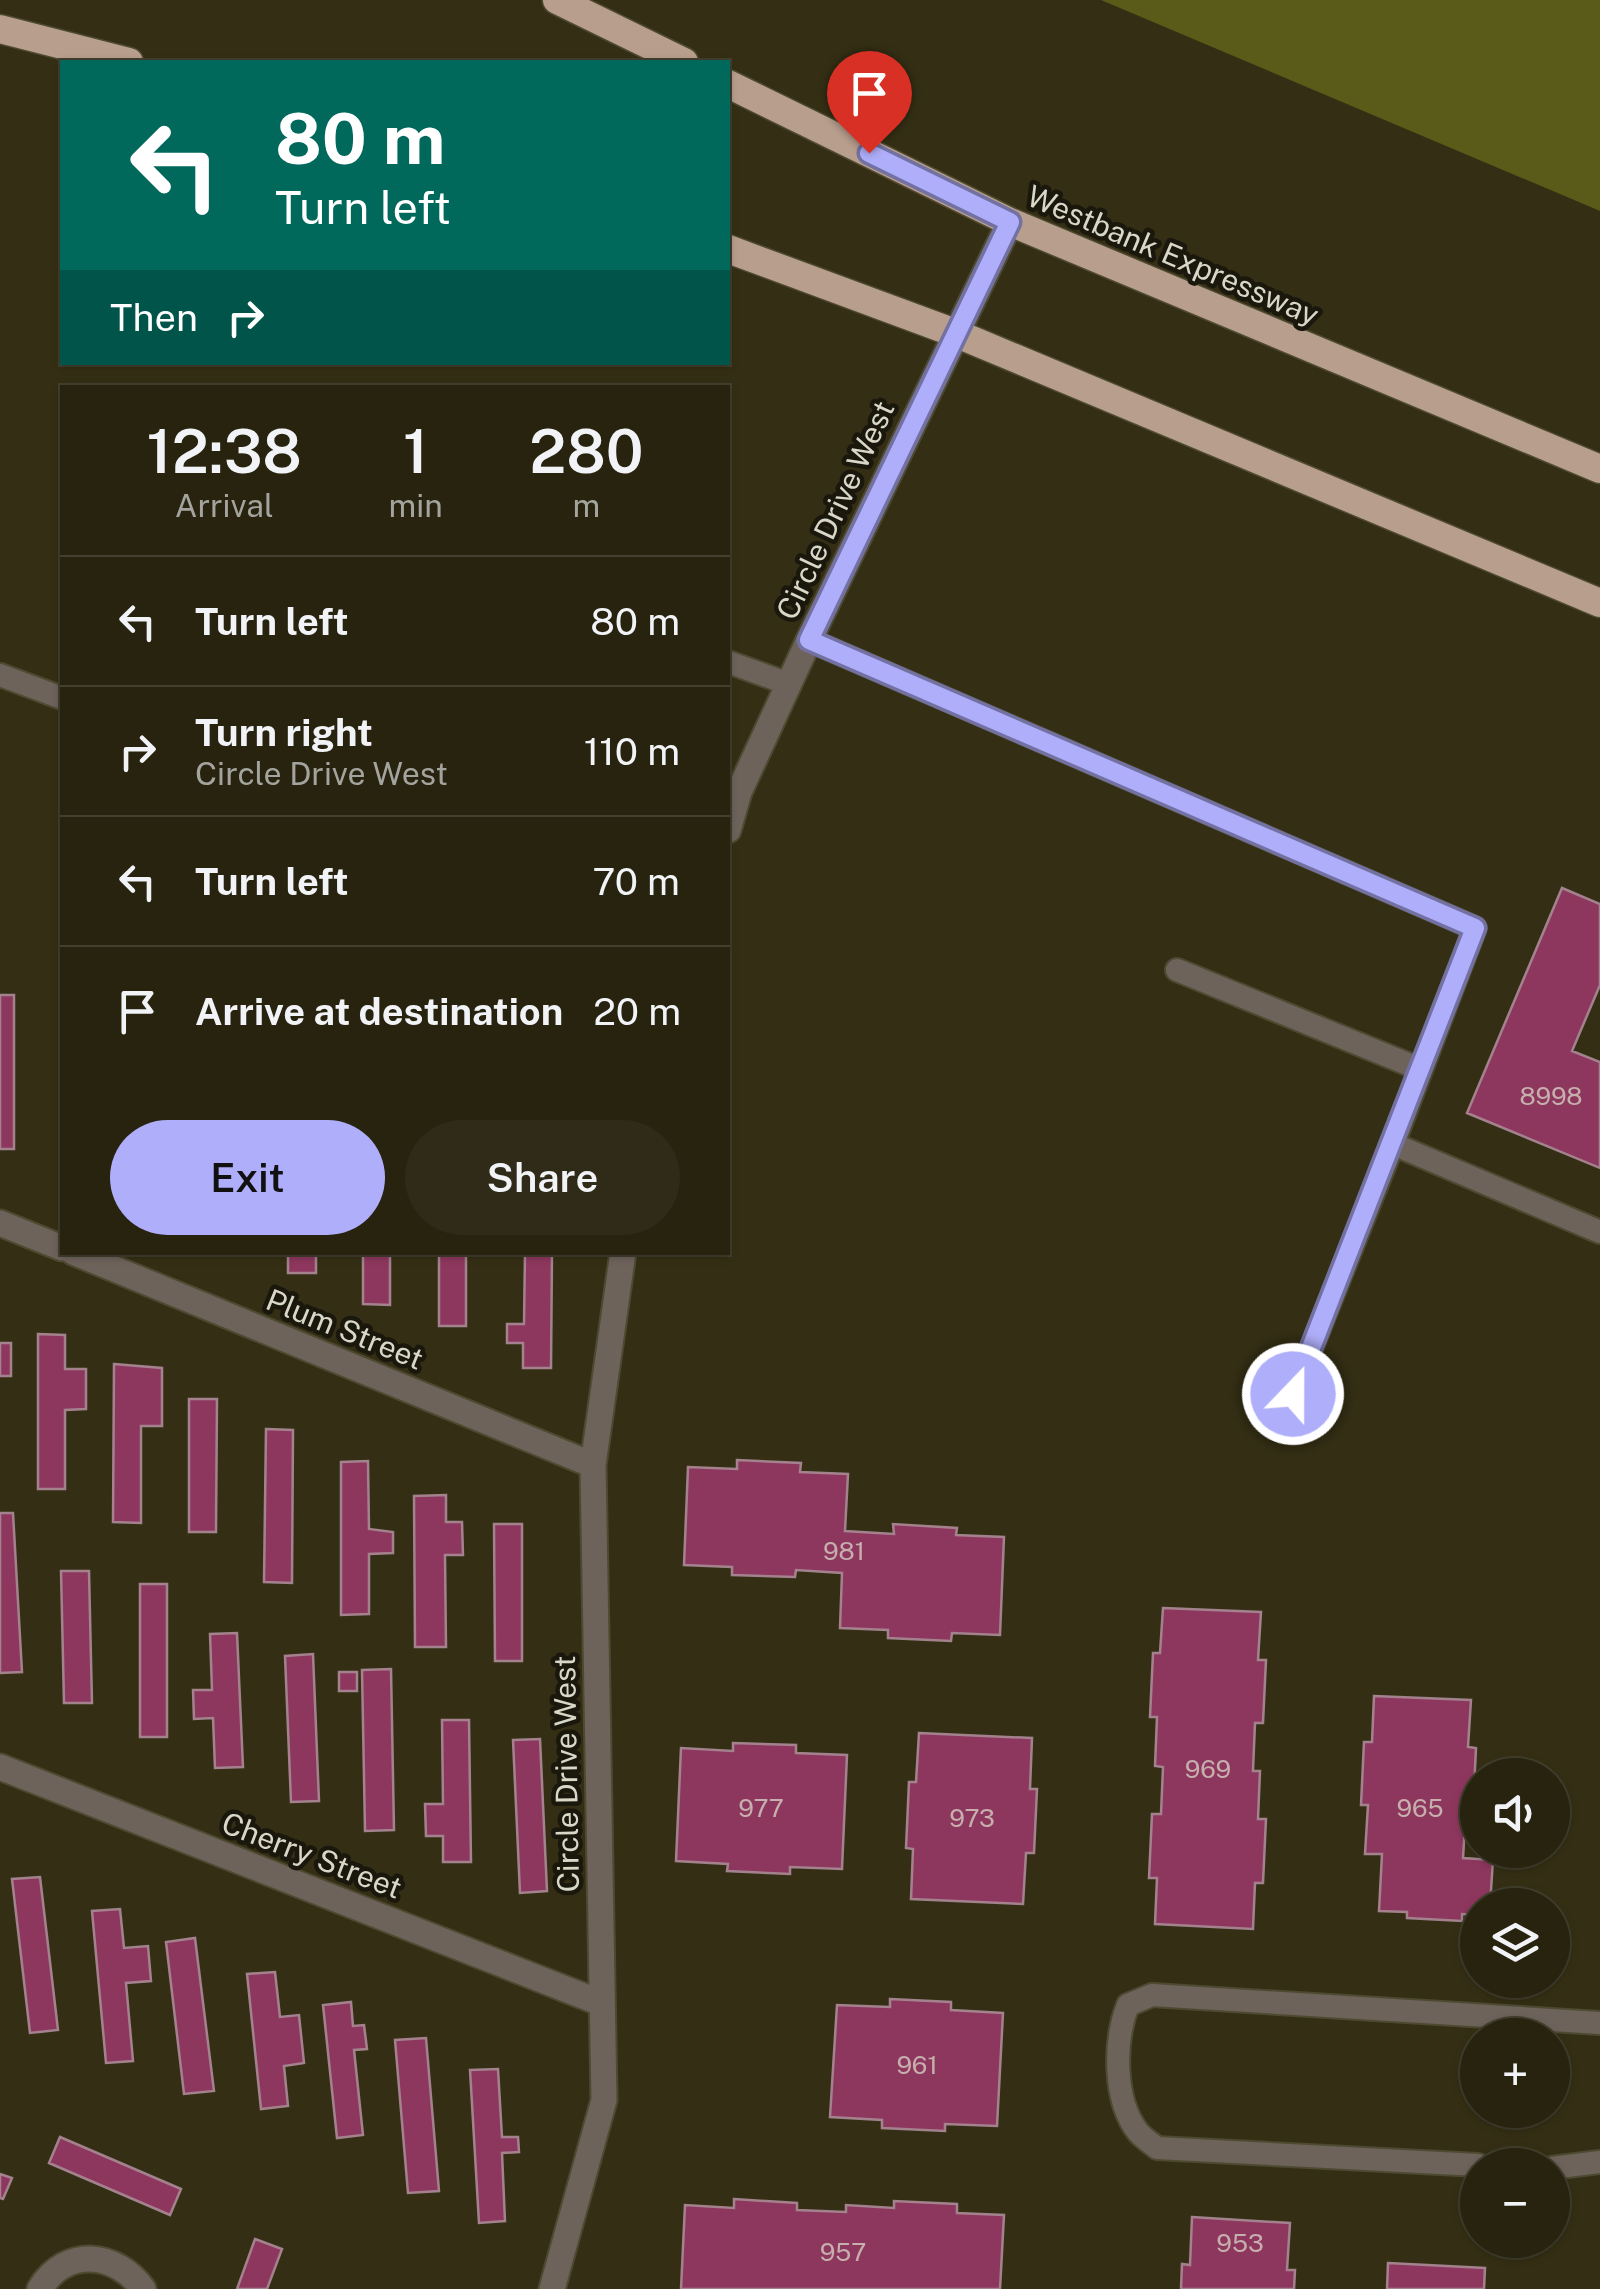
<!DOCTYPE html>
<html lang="en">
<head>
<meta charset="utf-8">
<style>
  :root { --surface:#27230f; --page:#2f2b18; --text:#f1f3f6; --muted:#a4a49e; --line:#43402f; --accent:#afaefa }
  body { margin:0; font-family:"Public Sans",sans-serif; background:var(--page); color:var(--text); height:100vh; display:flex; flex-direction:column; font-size:38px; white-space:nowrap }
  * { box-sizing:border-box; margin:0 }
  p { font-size:32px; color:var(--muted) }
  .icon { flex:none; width:55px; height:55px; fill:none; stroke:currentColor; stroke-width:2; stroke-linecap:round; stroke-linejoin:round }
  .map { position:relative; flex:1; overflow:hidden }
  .details { position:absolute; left:60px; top:385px; width:670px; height:870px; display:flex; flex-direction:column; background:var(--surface); border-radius:0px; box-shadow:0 2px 8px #0004,0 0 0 2px var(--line) }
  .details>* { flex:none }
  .banner { position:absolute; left:60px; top:60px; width:670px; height:305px; border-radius:0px; box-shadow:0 2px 8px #0004,0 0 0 2px var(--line); background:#00695c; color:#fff; overflow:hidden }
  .controls { position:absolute; left:1460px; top:1758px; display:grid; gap:20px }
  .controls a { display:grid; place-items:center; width:110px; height:110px; border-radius:50%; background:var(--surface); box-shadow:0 2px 8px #0004,0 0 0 2px var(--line); font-size:50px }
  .pin { position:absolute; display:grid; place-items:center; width:85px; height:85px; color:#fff; margin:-102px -42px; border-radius:50% 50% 50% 0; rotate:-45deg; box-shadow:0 0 10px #0007 }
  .pin .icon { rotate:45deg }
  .me { position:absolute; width:110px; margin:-55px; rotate:22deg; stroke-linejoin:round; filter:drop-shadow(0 0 8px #0008) }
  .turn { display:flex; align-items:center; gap:35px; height:210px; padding:0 50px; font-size:45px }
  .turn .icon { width:130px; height:130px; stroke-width:2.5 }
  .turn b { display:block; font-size:70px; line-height:85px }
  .then { display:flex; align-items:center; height:95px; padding:0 50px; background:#0003; gap:20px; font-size:38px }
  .eta { display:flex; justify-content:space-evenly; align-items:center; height:170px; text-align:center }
  .eta b { font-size:60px; font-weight:600; line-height:70px }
  .action { display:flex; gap:20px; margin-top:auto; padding:20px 50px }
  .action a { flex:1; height:115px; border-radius:60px; background:var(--accent); color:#111; font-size:40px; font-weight:600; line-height:115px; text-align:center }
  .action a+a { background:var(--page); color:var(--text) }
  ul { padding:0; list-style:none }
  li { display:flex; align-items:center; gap:30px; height:130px; padding:0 50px; border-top:2px solid var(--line) }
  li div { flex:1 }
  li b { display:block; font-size:38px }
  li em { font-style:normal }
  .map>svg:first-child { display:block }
  .green { fill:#5a5a19 }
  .building { fill:#8e375e; stroke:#a3828e; stroke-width:2.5 }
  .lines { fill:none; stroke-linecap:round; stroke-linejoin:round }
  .service-casing { stroke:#4e4a31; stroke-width:26 }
  .minor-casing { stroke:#4e4a31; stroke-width:29 }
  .trunk-casing { stroke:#4e4a31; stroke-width:31 }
  .service { stroke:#6e635b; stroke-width:22 }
  .minor { stroke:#6e635b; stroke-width:25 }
  .trunk { stroke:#b89e8d; stroke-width:28 }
  .route-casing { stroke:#7271a2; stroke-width:25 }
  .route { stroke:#afaefa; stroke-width:18 }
  .labels { text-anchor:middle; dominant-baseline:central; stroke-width:9; stroke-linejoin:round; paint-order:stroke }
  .number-label { font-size:25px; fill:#c6afad }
  .street-label { font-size:30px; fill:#d9d7c7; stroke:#1a170c }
</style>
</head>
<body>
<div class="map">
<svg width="1600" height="2289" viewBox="0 0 1600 2289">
  <rect width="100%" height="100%" fill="#342f14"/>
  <path class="green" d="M1101 0H1600V211Z"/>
  <path class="building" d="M1562 888 1600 904V985L1572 1051 1600 1062V1168L1467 1113Z
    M0 995H14V1149H0Z
    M61 1028H62V1180H60Z
    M288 1252H316V1273H288Z
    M363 1252H390V1305L363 1304Z
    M439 1252H466V1326H439Z
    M525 1252H552L551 1368H523V1343H507V1324H524Z
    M38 1334 65 1335V1369H86V1409L65 1410V1489H38Z
    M0 1343H11V1376H0Z
    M114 1364 162 1368V1426H141V1523L113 1522Z
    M189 1399H217L216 1532H189Z
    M266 1429 293 1430 292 1583 264 1582Z
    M737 1460 801 1463 800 1472 848 1474 845 1531 894 1534 893 1524 957 1528 956 1535 1004 1537 1000 1635 952 1633 951 1641 888 1638V1630L840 1628 842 1573 796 1570 795 1577 732 1575V1567L684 1565 688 1467 737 1469Z
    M368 1461 369 1529 393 1532V1553L369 1554V1614L341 1615V1462Z
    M446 1495V1522H462L463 1555H445L446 1647H415L414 1496Z
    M0 1513H13L22 1672 0 1673Z
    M494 1524H522V1661H495Z
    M61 1571H89L92 1703H64Z
    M140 1584H167V1737H140Z
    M1163 1608 1261 1612 1258 1660H1266L1263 1723H1255L1253 1771H1260L1258 1819H1266L1263 1883H1255L1253 1929 1155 1924 1157 1878H1149L1152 1814H1161L1163 1767 1155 1766 1157 1717H1150L1153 1653H1160Z
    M237 1633 243 1767 215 1768 213 1718 194 1719 193 1690H212L210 1634Z
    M313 1654 319 1801 291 1802 285 1656Z
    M391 1669 394 1830 365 1831 362 1670Z
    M339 1672H357V1691H339Z
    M1374 1696 1471 1700 1468 1747 1476 1748 1473 1810H1466L1463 1858 1493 1860 1490 1905H1478V1915L1462 1914V1921L1407 1918V1912L1379 1911 1382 1854H1365L1368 1805H1361L1364 1742H1372Z
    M442 1720H469L471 1862H443V1836H426L425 1804H443Z
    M919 1733 1032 1738 1030 1789H1037L1034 1853H1026L1023 1904 911 1899 913 1849 906 1848 909 1782H916Z
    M540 1739 547 1891 520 1893 513 1740Z
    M733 1743 796 1745V1753L847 1755 842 1869 790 1867V1874L727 1871 728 1864 676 1861 681 1748 733 1751Z
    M40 1877 58 2030 30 2033 12 1879Z
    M120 1909 124 1948 148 1946 151 1981 126 1983 133 2061 106 2063 92 1911Z
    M195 1938 214 2091 184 2094 166 1942Z
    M275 1972 280 2017 299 2015 304 2063 284 2066 288 2106 261 2109 247 1974Z
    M890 1999 951 2002V2010L1003 2013 997 2126 945 2124V2131L882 2128V2120L830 2117 837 2005 890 2007Z
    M351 2002 353 2026 364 2025 367 2049 354 2050 363 2135 337 2138 323 2005Z
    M426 2038 439 2191 408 2193 395 2040Z
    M498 2069 502 2137H518L519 2152 502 2153 505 2221 479 2223 470 2070Z
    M60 2137 181 2189 170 2215 49 2163Z
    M0 2174 12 2178 3 2199 0 2198Z
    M734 2199 797 2203V2210L846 2212V2205L894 2208V2201L957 2204V2213L1004 2215 1000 2289H681L685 2205 734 2208Z
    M1192 2217 1290 2223 1287 2270H1295L1294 2289H1181L1182 2264 1190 2265Z
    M255 2239 282 2249 267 2289H237Z
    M1388 2263 1485 2268 1484 2289H1387Z"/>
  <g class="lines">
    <defs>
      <path id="service" d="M809 640 1475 928 1393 1144 1600 1232
        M728 662 789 684
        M0 675 62 698
        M1177 970 1420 1069
        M1293 1394 1393 1144
        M1478 2165 1157 2148C1151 2143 1143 2138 1138 2132 1113 2100 1114 2040 1128 2005L1152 1995 1600 2023
        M1552 2168 1600 2162"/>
      <path id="minor" d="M728 830 739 792 809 640 1010 222
        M0 1223 62 1248
        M73 1252 593 1465
        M0 1767 601 2003
        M40 2289C66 2246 116 2252 143 2289
        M552 2289 604 2100 593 1465 623 1252"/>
      <path id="trunk" d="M557 0 684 62
        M0 29 129 62
        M728 84 1010 222 1600 469
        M728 249 955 333 1600 603"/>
    </defs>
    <use href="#service" class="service-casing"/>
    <use href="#minor" class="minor-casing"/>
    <use href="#trunk" class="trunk-casing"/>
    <use href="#service" class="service"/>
    <use href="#minor" class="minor"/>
    <use href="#trunk" class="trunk"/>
  </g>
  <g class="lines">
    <defs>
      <path id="route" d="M869 153 1010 222 809 640 1475 928 1293 1394"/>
    </defs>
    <use href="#route" class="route-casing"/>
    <use href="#route" class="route"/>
  </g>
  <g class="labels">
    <g class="number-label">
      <text x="1551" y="1096">8998</text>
      <text x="844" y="1551">981</text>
      <text x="1208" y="1769">969</text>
      <text x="761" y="1808">977</text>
      <text x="1420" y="1808">965</text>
      <text x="972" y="1818">973</text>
      <text x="917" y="2065">961</text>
      <text x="1240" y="2243">953</text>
      <text x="843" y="2252">957</text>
    </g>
    <g class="street-label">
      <text transform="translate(1173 255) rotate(23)">Westbank Expressway</text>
      <text transform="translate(835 510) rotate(-65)">Circle Drive West</text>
      <text transform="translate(345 1329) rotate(22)">Plum Street</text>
      <text transform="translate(566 1774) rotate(-91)">Circle Drive West</text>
      <text transform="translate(312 1855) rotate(21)">Cherry Street</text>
    </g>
  </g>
</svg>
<div class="controls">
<a><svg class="icon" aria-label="sound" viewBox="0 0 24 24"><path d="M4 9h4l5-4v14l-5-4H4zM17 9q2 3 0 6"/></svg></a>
<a><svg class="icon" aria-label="layers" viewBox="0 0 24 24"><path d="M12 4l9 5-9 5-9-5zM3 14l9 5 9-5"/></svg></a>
<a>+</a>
<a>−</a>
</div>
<div class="pin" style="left:869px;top:153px;background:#d93025"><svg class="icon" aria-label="arrive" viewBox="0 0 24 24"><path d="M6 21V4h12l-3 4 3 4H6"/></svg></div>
<svg class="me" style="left:1293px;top:1394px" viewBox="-20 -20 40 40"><circle r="17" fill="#afaefa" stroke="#fff" stroke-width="3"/><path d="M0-11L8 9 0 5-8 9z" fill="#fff"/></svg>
<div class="banner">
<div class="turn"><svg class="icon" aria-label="left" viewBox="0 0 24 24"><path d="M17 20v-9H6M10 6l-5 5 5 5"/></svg><div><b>80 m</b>Turn left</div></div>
<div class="then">Then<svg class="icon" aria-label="right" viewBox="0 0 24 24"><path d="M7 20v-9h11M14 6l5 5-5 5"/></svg></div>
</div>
<section class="details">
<div class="eta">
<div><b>12:38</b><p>Arrival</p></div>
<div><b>1</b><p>min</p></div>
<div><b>280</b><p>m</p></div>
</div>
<ul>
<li><svg class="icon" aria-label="left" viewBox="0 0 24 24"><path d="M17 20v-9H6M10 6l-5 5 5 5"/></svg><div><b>Turn left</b></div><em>80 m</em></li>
<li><svg class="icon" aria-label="right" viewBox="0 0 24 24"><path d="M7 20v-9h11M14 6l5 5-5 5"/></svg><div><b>Turn right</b><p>Circle Drive West</p></div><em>110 m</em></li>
<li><svg class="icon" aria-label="left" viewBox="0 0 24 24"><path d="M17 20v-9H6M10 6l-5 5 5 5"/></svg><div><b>Turn left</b></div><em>70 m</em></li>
<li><svg class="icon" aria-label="arrive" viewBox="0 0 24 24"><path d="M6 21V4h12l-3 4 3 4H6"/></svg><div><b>Arrive at destination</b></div><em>20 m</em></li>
</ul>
<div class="action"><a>Exit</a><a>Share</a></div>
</section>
</div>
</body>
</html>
